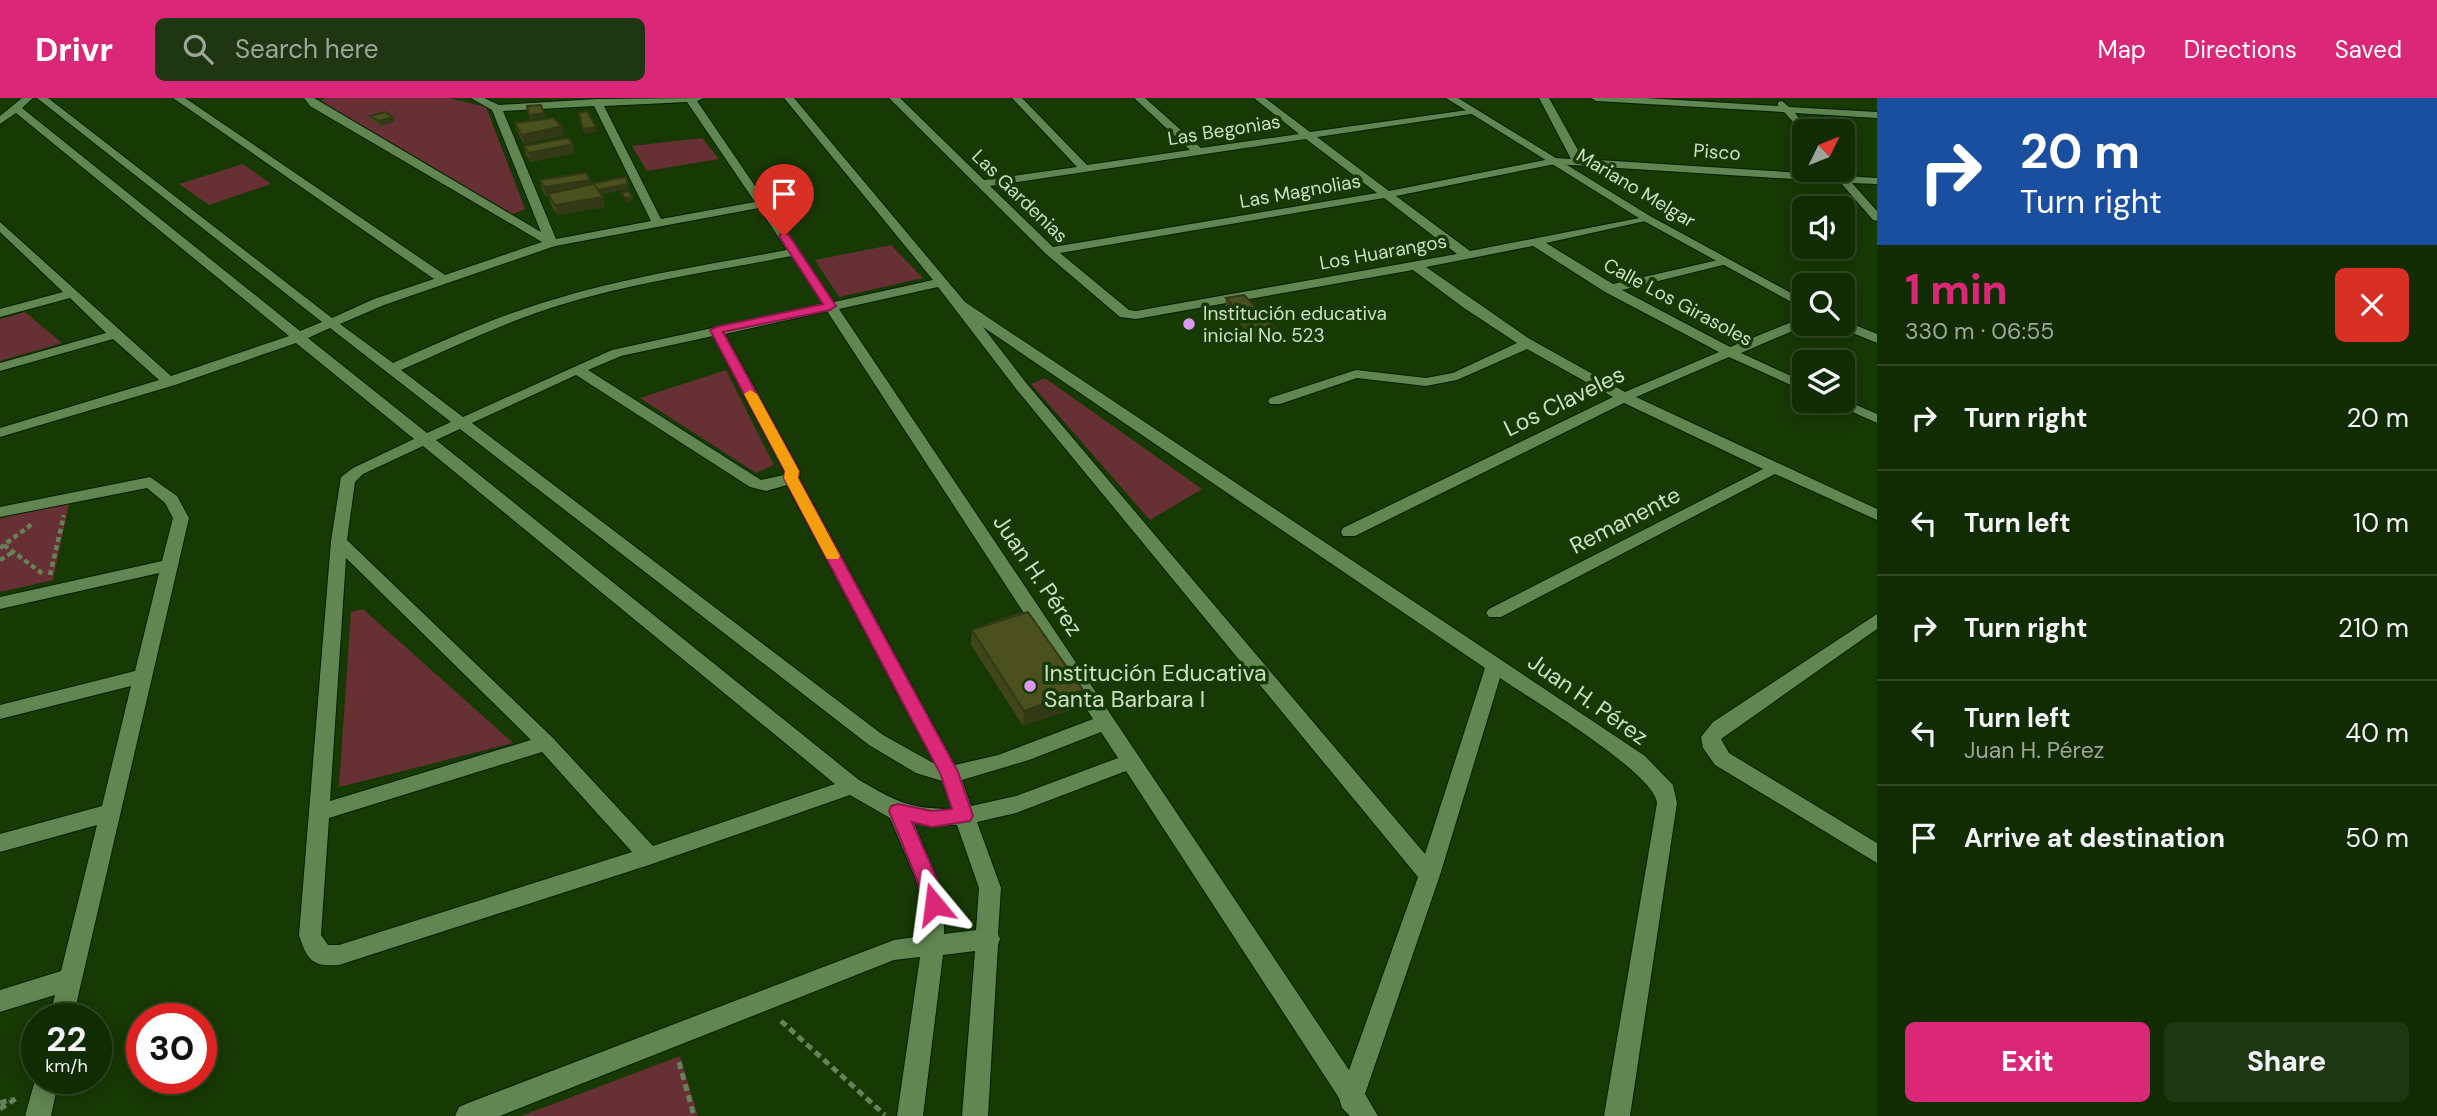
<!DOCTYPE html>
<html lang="en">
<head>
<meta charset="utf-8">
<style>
  :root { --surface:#112b03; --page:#1e3712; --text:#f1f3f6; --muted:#9ca79a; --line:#304725; --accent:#db2777 }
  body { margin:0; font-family:"DM Sans",sans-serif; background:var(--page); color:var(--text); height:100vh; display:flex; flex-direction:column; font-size:26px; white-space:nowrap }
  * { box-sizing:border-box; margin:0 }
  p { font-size:23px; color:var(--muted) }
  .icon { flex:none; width:38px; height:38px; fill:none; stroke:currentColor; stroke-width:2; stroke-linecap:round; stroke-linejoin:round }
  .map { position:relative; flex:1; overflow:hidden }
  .sheet { display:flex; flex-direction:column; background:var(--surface); width:560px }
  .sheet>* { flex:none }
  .guide { background:#1a4fa0; color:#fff; overflow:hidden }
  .needle { width:46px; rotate:47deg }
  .fabs { position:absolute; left:1792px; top:21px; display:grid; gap:14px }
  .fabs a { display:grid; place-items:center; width:63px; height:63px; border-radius:10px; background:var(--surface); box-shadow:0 4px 18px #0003,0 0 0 2px var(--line); font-size:35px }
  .speed { position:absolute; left:21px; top:905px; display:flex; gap:14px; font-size:35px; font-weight:700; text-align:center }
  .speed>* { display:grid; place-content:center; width:91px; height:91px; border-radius:50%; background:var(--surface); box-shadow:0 4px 18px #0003,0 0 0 2px var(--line); line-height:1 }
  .speed small { font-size:18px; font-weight:400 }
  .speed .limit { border:10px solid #d22; background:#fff; color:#111 }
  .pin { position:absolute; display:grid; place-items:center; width:60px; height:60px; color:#fff; margin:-72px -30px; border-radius:50% 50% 50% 0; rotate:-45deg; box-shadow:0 0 7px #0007 }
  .pin .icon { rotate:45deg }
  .me { position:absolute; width:77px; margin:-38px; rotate:344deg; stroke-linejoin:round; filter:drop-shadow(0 0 5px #0008) }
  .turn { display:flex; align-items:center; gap:24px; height:147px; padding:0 28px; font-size:32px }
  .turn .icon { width:91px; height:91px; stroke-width:2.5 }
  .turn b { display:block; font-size:49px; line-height:60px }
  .round { display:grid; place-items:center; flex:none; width:74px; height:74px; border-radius:10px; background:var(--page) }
  .summary { display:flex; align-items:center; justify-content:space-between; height:119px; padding:0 28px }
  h1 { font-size:42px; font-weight:800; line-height:52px; color:var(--accent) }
  .cta { display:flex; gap:14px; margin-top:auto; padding:14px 28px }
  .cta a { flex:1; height:80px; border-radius:10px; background:var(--accent); color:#fff; font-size:28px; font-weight:800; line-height:80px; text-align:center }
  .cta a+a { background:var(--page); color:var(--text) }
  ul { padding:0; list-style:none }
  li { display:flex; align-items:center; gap:21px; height:105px; padding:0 28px; border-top:2px solid var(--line) }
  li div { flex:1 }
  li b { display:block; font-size:26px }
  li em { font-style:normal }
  header { display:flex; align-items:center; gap:42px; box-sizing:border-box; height:98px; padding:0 35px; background:var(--accent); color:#fff }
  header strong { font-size:33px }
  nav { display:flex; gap:38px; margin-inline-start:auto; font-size:24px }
  .search { width:490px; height:63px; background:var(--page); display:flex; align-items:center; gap:18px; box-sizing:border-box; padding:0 24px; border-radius:10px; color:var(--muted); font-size:26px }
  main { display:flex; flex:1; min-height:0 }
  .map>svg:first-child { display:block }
  .green { fill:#673034 }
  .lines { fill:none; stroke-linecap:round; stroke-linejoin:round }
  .minor-casing { stroke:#051e00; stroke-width:2 }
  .secondary-casing { stroke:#051e00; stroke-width:2 }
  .path-far1 { stroke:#678258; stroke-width:4.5; stroke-dasharray:5 3.5; stroke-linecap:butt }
  .path { stroke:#678258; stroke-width:5; stroke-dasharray:7 4.5; stroke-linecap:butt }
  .minor { fill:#618651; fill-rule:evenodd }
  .secondary { fill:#618651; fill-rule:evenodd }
  .wall { fill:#40461a }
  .shaded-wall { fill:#343915 }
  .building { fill:#4a511e; stroke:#343915; stroke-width:2 }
  .route { fill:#db2777; stroke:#8e194d; stroke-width:2 }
  .slow { fill:#f59e0b }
  .poi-dot { fill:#dc99f4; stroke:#173904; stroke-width:2.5 }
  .labels { text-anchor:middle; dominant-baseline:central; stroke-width:7; stroke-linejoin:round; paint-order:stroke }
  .far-street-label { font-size:19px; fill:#cce0c4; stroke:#173904 }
  .far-poi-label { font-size:19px; fill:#cce0c4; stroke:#173904; text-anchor:start }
  .street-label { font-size:23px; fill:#cce0c4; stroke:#173904 }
  .poi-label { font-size:23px; fill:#cce0c4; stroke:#173904; text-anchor:start }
</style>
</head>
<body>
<header>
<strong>Drivr</strong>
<div class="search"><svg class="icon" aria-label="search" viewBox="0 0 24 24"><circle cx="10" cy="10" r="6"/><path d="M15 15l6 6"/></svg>Search here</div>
<nav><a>Map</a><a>Directions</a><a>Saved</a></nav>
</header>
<main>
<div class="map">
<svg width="1877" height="1018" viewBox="0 0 1877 1018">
  <rect width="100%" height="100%" fill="#173904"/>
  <path class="green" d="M325 0H449L486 9 525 111 511 117 319 4Z
    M702 40 719 61 647 73 632 48Z
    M243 66 271 86 209 107 179 86Z
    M891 147 923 180 839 199 815 162Z
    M25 214 62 245 0 263V221Z
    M726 272 774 367 756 375 640 300Z
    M1045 280 1202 391 1150 422 1031 286Z
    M69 406 53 482 0 494V420Z
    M363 511 513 645 339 689 351 514Z
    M680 958 698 1018H521Z"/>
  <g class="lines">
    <defs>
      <path id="minor" d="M22 0H33L22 10 300 233 322 224 37 0H48L332 220 374 201 434 181 173 0H185L445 177 542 144 310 8 304 0H314L541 134 492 12 471 0H484L499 7 597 1 704 0 697 3 834 204 933 182 784 0H794L965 204 1645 658 1673 687 1677 705 1630 1018H1604L1657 705C1655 675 1529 600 1500 580L1440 777 1365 996 1378 1018H1350L1342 1010 1339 1000 1126 673 1016 715 977 724 1001 790 998 836 1000 841 998 847 988 1018H962L975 853 943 857 923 1018H897L920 859 894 862 500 1018H455L459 1009 468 1005 894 842 922 838 923 806 915 779 890 720 850 697 649 767 339 867C312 869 307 862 299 837L331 443 341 379 353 370 414 341 296 245 175 287 0 339V330L159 282 113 241 0 273V265L106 235 70 200 0 219V211L63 194 0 134V124L171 278 289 238 16 15 0 26V18ZM687 4 755 104 661 121 604 8ZM594 8 651 123 556 141 503 13ZM759 110 787 152C709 167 629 178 552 202 497 218 445 242 393 265L340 226 384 207 555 148ZM792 158 823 206 612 252 463 319 401 272C454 249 505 224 560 207 636 184 715 173 792 158ZM938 189 1017 292 1418 779 1349 972 839 211ZM827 213 1093 621 998 657 955 667 799 380 800 373 725 236ZM983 229 1485 570 1425 756 1027 286ZM330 230 451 324 427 335 308 240ZM713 238 784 373V377L761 382 588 272 621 258ZM576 277 750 389 766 393 787 387 935 666 883 637 472 325ZM460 331 869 647 916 675 942 683 952 711C908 711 896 703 859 682L436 342ZM423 348 835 686 653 748 553 640 347 442 355 384 363 376ZM346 460 531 642 330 703ZM1101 634 1118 660 1016 698 971 708 962 682 1029 662ZM542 654 632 754 339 847H328L321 837 329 720ZM914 725 957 727 979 790 976 832 944 836C945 790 931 767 914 725Z
        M889 0H900L984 82 1077 69 1012 0H1022L1087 67 1190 52 1134 0H1145L1201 50 1299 36 1254 0H1265L1310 34 1475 11V15L1471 16 1317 39 1389 93 1555 60 1571 61 1539 0H1549L1583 61 1834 77V73L1838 72 1846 78 1877 80V86L1852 85 1877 113V123L1873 122 1840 84 1555 66 1396 98 1470 153 1650 118V122L1546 145 1613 186 1727 160V166L1622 192 1730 249 1804 219V226H1809L1741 255 1804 284V293L1729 259 1636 299 1877 411V422L1775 376 1501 519H1489L1486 515 1489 511 1763 371 1624 305 1355 438H1343L1341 434 1343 430 1613 299 1527 251 1457 282 1426 288 1357 280 1280 306H1270L1268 303 1270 300 1356 272 1426 280 1453 275 1517 245 1464 210 1413 172 1136 221 1120 219 1046 156ZM1306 41 1377 95 1053 149 990 88ZM1384 100 1457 156 1136 213 1129 212 1060 155ZM1533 148 1605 194 1719 254 1625 294 1528 240 1426 169Z
        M1591 0H1645L1778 8V4L1782 3 1789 9 1877 14V20L1795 15 1809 33H1804V36L1784 14 1596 3Z
        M1843 301 1877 316V325L1828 303Z
        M150 379 177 398 189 420 73 920H49L55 897 0 914V892L61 873 97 727 0 754V736L102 708 131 588 0 621V607L135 573 159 475 0 511V499L162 463 173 420 165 405 147 390 0 419V409Z
        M1877 516V531L1721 641 1729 655 1877 745V765L1715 667 1703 650 1701 639 1713 624Z
        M37 975V980H59L51 1018H25Z"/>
      <path id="secondary" d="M1446 0H1458L1650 118 1804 202V211L1642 122Z
        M1843 222 1877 236V245L1838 229 1836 226H1843Z"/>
    </defs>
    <use href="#minor" class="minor-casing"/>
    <use href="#secondary" class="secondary-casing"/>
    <path class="path-far1" d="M4 447 43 476
      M0 450 32 426
      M0 462 13 454
      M50 477 64 417"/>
    <path class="path" d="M781 923 885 1017
      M679 964 694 1018
      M0 1005 12 1001
      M0 1011 17 1000"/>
    <use href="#minor" class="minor"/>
    <use href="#secondary" class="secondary"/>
  </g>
  <path class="wall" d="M370 18 395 24 380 28 372 23Z
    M515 25 564 37 524 46 517 33Z
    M524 48 575 55 531 64 526 57Z
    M540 82H590L591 87 629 91 601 96 603 99 605 109 557 117 550 105 549 98 546 99 542 91Z
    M1226 200 1276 230 1273 240 1256 243 1225 210Z
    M972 532 1083 592 1081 608 1023 628 971 547Z"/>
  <path class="shaded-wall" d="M544 15 545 19 530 22 529 17Z
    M393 19 395 24 380 28 379 23Z
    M562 28 564 37 524 46 522 37Z
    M596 29 597 33 584 36 583 31Z
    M573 46 575 55 531 64 529 55Z
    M590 82 592 91 548 96 549 98 546 99 544 89Z
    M628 86 629 91 598 97 597 92Z
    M603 99 605 109 557 117 555 107Z
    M632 99 633 103 626 105 625 100Z
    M1276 230 1273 240 1256 243 1258 233Z
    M1083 592 1081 608 1023 628 1024 613Z"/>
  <path class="building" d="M541 7 544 15 529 17 527 8Z
    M587 13 596 29 583 31 579 15Z
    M385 14 393 19 379 23 370 18Z
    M553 20 562 28 522 37 515 25Z
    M568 40 573 46 529 55 524 48Z
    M586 75 590 82 544 89 540 82Z
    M625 79 628 86 598 92 594 86H591Z
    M594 86 603 99 555 107 548 96Z
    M628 93 632 99 625 100 621 95Z
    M1244 197 1276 230 1258 233 1226 200Z
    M1028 514 1083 592 1024 613 972 532Z
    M1021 515 1022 516 988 526Z"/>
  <path class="route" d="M781 136H788L836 208 830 212 723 234 799 373 798 380 958 674 973 718 970 723 932 729 912 724 936 779 944 806 941 813 934 815 927 813 916 779 889 713 891 708 898 706 932 713 952 711 940 675 784 380 785 373 710 232 716 229 823 206 779 138Z"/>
  <path class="slow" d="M750 292 757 296 799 373 798 380 840 458 838 461H827L784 380 785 373 744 296Z"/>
  <g class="poi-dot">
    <circle cx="1189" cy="226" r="7"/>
    <circle cx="1030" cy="588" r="7"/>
  </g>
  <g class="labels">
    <g class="far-street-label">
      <text transform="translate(1224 32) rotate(-9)">Las Begonias</text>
      <text transform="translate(1717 54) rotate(4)">Pisco</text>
      <text transform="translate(1636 90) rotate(31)">Mariano Melgar</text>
      <text transform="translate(1300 93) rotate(-10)">Las Magnolias</text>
      <text transform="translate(1020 98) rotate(44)">Las Gardenias</text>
      <text transform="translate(1383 154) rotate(-10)">Los Huarangos</text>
      <text transform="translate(1678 204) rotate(28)">Calle Los Girasoles</text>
    </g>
    <g class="far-poi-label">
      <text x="1203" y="215">Institución educativa<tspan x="1203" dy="22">inicial No. 523</tspan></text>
    </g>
    <g class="street-label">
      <text transform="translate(1564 303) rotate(-26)">Los Claveles</text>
      <text transform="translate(1625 422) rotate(-27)">Remanente</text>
      <text transform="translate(1038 477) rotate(56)">Juan H. Pérez</text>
      <text transform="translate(1588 601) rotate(35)">Juan H. Pérez</text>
    </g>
    <g class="poi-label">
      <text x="1044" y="575">Institución Educativa<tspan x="1044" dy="26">Santa Barbara I</tspan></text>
    </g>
  </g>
</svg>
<div class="fabs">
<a><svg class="needle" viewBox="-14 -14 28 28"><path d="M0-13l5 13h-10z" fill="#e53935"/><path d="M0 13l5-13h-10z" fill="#9ca79a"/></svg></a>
<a><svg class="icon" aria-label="sound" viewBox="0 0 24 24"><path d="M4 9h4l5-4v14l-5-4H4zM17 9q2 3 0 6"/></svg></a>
<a><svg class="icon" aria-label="search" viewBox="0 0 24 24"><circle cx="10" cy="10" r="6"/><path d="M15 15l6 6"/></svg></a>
<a><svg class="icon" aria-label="layers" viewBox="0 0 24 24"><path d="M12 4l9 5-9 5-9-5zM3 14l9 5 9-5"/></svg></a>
</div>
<div class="speed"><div>22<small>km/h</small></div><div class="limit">30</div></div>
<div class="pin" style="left:784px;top:138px;background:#d93025"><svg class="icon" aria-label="arrive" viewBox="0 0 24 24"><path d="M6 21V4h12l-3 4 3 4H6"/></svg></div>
<svg class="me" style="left:934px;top:806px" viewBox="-20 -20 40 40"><path d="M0-17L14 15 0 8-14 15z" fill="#db2777" stroke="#fff" stroke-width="4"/></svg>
</div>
<section class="sheet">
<div class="guide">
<div class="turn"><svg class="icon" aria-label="right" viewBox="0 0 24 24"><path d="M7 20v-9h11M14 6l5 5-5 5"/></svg><div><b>20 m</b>Turn right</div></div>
</div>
<div class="summary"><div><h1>1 min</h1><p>330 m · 06:55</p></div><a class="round" style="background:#d93025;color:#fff"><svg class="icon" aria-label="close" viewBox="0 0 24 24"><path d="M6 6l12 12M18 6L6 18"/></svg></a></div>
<ul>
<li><svg class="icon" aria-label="right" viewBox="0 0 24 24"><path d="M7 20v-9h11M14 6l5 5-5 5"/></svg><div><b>Turn right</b></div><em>20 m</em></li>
<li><svg class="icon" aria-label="left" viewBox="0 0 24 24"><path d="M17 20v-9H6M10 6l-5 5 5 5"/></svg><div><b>Turn left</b></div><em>10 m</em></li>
<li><svg class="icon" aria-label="right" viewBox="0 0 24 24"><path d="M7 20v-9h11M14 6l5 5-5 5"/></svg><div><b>Turn right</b></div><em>210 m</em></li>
<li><svg class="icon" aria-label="left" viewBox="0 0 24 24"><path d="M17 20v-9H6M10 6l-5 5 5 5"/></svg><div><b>Turn left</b><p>Juan H. Pérez</p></div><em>40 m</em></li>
<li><svg class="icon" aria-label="arrive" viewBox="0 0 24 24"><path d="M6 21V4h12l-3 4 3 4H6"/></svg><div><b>Arrive at destination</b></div><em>50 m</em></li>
</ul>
<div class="cta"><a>Exit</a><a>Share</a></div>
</section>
</main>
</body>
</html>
